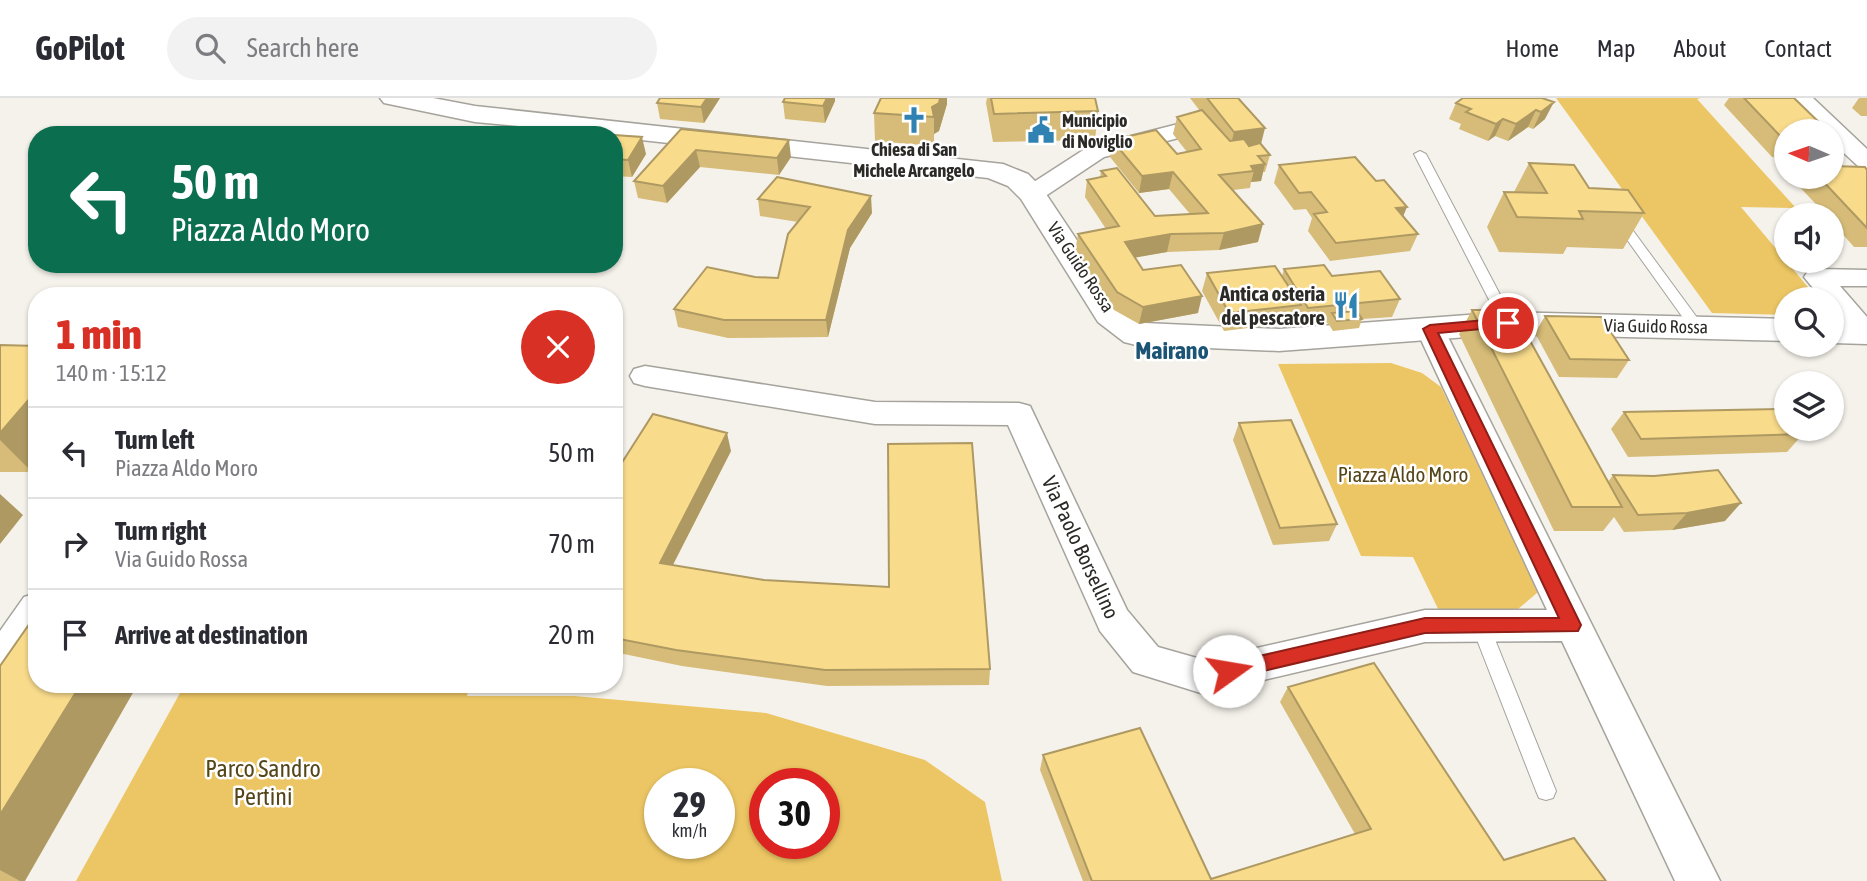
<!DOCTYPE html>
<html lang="en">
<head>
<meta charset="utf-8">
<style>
  :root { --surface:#fff; --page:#f2f2f3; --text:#2b2b33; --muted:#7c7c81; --line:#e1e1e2; --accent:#d93025 }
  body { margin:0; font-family:"Asap Condensed",sans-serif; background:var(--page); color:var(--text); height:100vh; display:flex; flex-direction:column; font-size:26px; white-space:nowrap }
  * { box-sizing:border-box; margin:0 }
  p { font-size:23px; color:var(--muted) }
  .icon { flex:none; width:38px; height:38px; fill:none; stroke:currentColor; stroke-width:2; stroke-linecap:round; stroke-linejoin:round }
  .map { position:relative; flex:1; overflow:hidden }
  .drawer { position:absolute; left:28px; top:189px; width:595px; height:406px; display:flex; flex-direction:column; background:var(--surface); border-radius:28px; box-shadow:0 2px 5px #0004 }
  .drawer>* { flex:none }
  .top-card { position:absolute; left:28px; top:28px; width:595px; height:147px; border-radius:28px; box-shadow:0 2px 5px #0004; background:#0b6e4f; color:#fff; overflow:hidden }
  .needle { width:46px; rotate:272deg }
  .fabs { position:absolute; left:1774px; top:21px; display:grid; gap:14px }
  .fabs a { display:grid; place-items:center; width:70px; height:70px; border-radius:50%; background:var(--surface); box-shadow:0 2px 5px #0004; font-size:35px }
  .speed { position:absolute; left:644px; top:670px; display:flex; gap:14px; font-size:35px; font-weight:700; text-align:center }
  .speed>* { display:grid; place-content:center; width:91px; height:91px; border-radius:50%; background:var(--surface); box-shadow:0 2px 5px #0004; line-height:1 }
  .speed small { font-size:18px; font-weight:400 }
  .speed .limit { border:10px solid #d22; background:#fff; color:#111 }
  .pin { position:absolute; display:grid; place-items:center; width:60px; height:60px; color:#fff; margin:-30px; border:4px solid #fff; border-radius:50%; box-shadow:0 2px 7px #0007 }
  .me { position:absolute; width:77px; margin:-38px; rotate:77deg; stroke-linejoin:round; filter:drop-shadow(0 0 5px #0008) }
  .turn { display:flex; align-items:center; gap:24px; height:147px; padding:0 28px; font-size:32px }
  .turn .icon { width:91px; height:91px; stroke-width:2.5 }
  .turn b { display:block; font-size:49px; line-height:60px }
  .round { display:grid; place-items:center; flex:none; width:74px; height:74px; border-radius:37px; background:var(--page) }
  .summary { display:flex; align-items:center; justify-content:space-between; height:119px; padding:0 28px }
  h1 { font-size:42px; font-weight:800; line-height:52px; color:var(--accent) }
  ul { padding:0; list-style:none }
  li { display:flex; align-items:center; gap:21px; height:91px; padding:0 28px; border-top:2px solid var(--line) }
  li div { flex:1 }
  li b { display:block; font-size:26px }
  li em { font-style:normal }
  header { display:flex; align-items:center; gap:42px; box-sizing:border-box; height:98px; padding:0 35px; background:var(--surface); border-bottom:2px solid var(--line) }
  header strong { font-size:33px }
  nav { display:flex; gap:38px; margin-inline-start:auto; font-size:24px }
  .search { width:490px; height:63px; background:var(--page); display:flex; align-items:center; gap:18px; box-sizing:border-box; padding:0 24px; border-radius:38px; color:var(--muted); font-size:26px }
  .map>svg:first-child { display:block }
  .green { fill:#ecc664; fill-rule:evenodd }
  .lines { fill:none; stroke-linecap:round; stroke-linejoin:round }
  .service-casing { stroke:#a5a39c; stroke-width:2 }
  .minor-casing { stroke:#a5a39c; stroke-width:3 }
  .tertiary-casing { stroke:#a5a39c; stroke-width:3 }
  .service { fill:#fff; fill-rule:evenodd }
  .minor { fill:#fff; fill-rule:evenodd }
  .tertiary { fill:#fff; fill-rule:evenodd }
  .wall { fill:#d6bc78 }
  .shaded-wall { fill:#ae9962 }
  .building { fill:#f9db8c; stroke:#ae9962; stroke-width:2 }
  .route { fill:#d93025; stroke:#8d1f18; stroke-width:2 }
  .labels { text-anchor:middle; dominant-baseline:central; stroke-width:5; stroke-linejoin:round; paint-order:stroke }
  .far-poi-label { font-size:18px; font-weight:bold; fill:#2b2a27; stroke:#fff; text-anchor:start }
  .far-street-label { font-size:18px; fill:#2b2a27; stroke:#fff }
  .poi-label { font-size:21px; font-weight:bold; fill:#2b2a27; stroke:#fff; text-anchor:end }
  .park-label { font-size:21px; fill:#55461a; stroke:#fff }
  .street-label { font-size:21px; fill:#2b2a27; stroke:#fff }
  .quarter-label { font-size:24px; font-weight:bold; fill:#1c5476; stroke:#fff }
  .near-park-label { font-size:24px; fill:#55461a; stroke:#fff }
</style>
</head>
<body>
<header>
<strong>GoPilot</strong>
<div class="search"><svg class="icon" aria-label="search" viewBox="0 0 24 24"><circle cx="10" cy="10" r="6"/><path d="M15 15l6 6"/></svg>Search here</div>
<nav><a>Home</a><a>Map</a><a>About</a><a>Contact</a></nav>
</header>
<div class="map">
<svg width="1867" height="783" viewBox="0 0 1867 783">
  <rect width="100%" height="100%" fill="#f5f2eb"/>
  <path class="green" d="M1556 0H1701L1697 1 1796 110 1741 109 1818 201H1787V217L1712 215Z
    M1391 265 1422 275 1441 289 1538 494 1511 517H1441L1413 459 1361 458 1278 266Z
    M185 586H470L467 598H574L766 615 925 662 985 704 1002 783H76ZM660 686H719V746H660ZM765 686H824V746H765Z"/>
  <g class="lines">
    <defs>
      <path id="service" d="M1420 53 1426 56 1515 225 1513 228H1503L1501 225 1414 56Z
        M1619 118 1623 119 1701 225 1703 228 1701 231H1691L1613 122Z
        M1481 522 1487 524 1490 529 1556 693 1553 700 1546 702 1539 700 1536 693 1472 529 1475 524Z"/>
      <path id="minor" d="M1789 0H1813L1867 51V71L1859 69 1832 44V33H1822Z
        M1190 23 1198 25 1201 30 1198 35 1104 59 1041 101 1032 103 1023 101 1020 96 1023 91 1088 49Z
        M1818 171 1867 172V188H1840L1867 219V244L1855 242 1832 214V201H1822L1804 179 1808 173Z
        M1430 222 1440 224 1444 231 1720 783H1675L1562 543 1425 544 1204 596 1133 574 1100 533 1008 327 875 326 645 288 634 285 630 278 634 271 645 268 875 304 1019 305 1030 308 1127 512 1158 549 1204 562 1425 512H1547L1416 231 1420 224Z
        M37 495V540L13 575 0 579V533L24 499Z"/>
      <path id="tertiary" d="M380 0H433L475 8 1003 66 1028 76 1042 90 1122 210 1144 225 1279 231 1508 214 1787 221V243L1508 236 1279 253 1136 247 1124 244 1098 224 1021 101 1008 88 988 80 614 39V37L475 24 384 5Z
        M1832 223 1867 224V246L1832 245Z"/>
    </defs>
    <use href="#service" class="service-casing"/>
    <use href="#minor" class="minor-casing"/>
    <use href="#tertiary" class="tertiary-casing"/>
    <use href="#service" class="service"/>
    <use href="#minor" class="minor"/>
    <use href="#tertiary" class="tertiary"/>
  </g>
  <path class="wall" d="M660 0H720L704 25 660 21 657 5Z
    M881 0H947V6L939 33 934 36V48L875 43 874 15Z
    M987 0H1095L1098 13 1095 42 993 44 986 5Z
    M1190 0H1238L1261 46 1270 57 1265 74H1263L1261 83 1251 84 1250 90 1233 92 1258 144 1219 152 1167 154 1135 159 1143 172 1198 215 1139 226 1114 212 1075 153 1078 136 1106 131 1085 99 1087 82 1100 80 1101 73 1155 118 1190 116 1169 91 1139 95 1110 59 1112 42 1177 56 1187 54 1173 36 1177 19 1200 13Z
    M1542 0 1545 21 1533 31 1528 29 1508 43 1495 38 1488 43 1459 31 1461 26 1449 21 1456 5Z
    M1729 0H1794L1787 33V60L1772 59 1724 7Z
    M1859 0H1867V18H1861L1852 10Z
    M835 3 825 25 785 21 783 4Z
    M681 31 791 59 779 77 700 69 667 105 638 100 634 83Z
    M614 37 646 56 632 79 614 78Z
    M1832 38 1839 44 1832 53Z
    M1529 65 1644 115 1623 151 1567 149 1563 156 1499 154 1487 129 1504 94H1514Z
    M1279 67 1403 119 1418 136 1410 153 1330 163 1308 133 1312 120 1306 111 1294 112 1274 85Z
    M1867 72V149H1854L1832 124V117H1826L1796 85 1800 79H1832Z
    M758 101 872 115 850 150 828 239 728 240 678 229 674 211 755 179 778 180 798 124 760 118Z
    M1284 171 1332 178 1400 201 1392 219 1362 221 1359 230 1333 233 1328 225 1302 227 1297 218 1295 224 1224 233 1202 193 1207 175 1282 178Z
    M1472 212 1608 384 1613 377 1725 423 1672 432 1624 434 1614 419 1603 433H1554L1459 236Z
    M1545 218 1629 262 1617 280 1559 279 1535 235Z
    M0 247 37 248V368L32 374H0Z
    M1624 314 1803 336 1787 354 1628 359 1611 331Z
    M1239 325 1337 426 1329 443 1273 447 1233 342Z
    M731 353 673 467 990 571 989 587 827 588 682 568 614 554V377Z
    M0 568 25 783H0Z
    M1288 589 1504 762 1606 783H1083L1040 672 1043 657 1211 781 1355 736 1280 604Z"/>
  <path class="shaded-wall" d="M707 0H720L704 25 701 9Z
    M827 0H835V3L825 25 823 8Z
    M940 0H947V6L939 33 934 36V19L932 9Z
    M1554 4 1545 21 1533 31 1541 14Z
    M1536 12 1528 29 1508 43 1516 26Z
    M1503 21 1495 38 1488 43 1496 26Z
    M1265 30 1261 46 1230 51 1234 34Z
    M642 39 646 56 632 79 628 62Z
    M789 42 791 59 779 77 777 60Z
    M696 52 700 69 667 105 663 88Z
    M1265 66 1261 83 1251 84 1254 73 1251 68Z
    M1173 74 1169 91 1139 95 1142 78Z
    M871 98 872 115 850 150 828 239 826 222 848 132Z
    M1407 109 1400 126 1396 110Z
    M1263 126 1258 144 1219 152 1224 135Z
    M1171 136 1167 154 1122 162 1125 144Z
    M1202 198 1198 215 1139 226 1143 209Z
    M37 292V368L32 374 0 342V335Z
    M727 335 731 353 665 482 660 465Z
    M0 396 23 417 0 446Z
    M1741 405 1725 423 1672 432 1687 415Z
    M81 586H138L25 783H20L0 772V717Z"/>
  <path class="building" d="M660 0H707L701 9 657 5Z
    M785 0H827L823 8 783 4Z
    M881 0H940L939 5 932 9 934 19 874 15Z
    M991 0H1095L1098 13 994 16Z
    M1207 0H1238L1265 30 1234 34Z
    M1463 0H1542L1554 4 1541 14 1536 12 1516 26 1503 21 1496 26 1466 14 1471 11 1456 5Z
    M1744 0H1794L1828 33H1787V43L1784 42Z
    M1202 12 1230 43 1244 41 1249 48 1260 45 1270 57 1258 58 1265 66 1251 68 1254 73 1219 77 1263 126 1224 135 1171 136 1125 144 1143 172 1181 167 1202 198 1143 209 1117 194 1078 136 1119 128 1087 82 1106 78 1101 73 1117 70 1155 118 1208 115 1173 74 1142 78 1112 42 1156 32 1177 56 1201 51 1177 19Z
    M681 31 789 42 777 60 696 52 663 88 634 83Z
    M563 33 611 37H560Z
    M614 37 642 39 628 62 614 61Z
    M1832 38 1839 44H1832Z
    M1355 59 1376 83 1384 82 1407 109 1396 110 1418 136 1336 145 1314 116 1327 114 1311 94 1299 95 1279 67Z
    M1529 65 1574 67 1589 90 1628 92 1644 115 1579 113 1583 121 1517 119 1504 94 1547 95Z
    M1832 68 1865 69 1867 72V130L1819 79H1832Z
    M777 79 871 98 848 132 826 222H724L674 211 707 169 755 179 778 180 788 136 810 109 758 101Z
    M1324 167 1332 178 1380 173 1400 201 1308 210 1284 171Z
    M1275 168 1301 207 1229 215 1207 175Z
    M1472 212H1513L1622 409H1572Z
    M1357 213 1362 221 1337 223 1332 215Z
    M1545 218 1601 219 1629 262 1570 261Z
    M0 247 37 248V292L0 335Z
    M1784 311 1787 314V331H1799L1803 336 1641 341 1624 314Z
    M653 316 727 335 660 465 764 482 889 489 888 346 972 345 990 571 825 572 676 552 614 540V377Z
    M1291 322 1337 426 1280 430 1239 325Z
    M1718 372 1741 405 1687 415 1638 417 1613 377 1654 378Z
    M37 515V586H81L0 717V568Z
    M1374 565 1504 762 1574 740 1606 783H1092L1043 657 1140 630 1211 781 1371 731 1288 589Z"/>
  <path class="route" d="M1508 220 1513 222V228L1438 235 1581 527 1578 533 1425 535 1229 581 1223 579 1220 573 1223 568 1229 565 1425 520H1559L1423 231 1430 227Z"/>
  <defs>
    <symbol id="church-bare" viewBox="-9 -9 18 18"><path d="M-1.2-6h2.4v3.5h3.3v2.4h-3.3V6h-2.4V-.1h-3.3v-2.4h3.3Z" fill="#3082b2" stroke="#fff" stroke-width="2.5" paint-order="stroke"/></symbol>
    <symbol id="civic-bare" viewBox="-9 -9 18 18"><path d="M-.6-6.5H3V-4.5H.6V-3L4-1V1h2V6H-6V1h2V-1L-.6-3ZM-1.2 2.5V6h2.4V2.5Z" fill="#3082b2" stroke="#fff" stroke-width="2.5" paint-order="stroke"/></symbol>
    <symbol id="restaurant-bare" viewBox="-9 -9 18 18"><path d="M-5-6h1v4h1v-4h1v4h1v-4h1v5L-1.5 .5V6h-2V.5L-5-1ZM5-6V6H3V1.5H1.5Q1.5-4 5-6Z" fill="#3082b2" stroke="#fff" stroke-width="2.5" paint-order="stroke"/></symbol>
  </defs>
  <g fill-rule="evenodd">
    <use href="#church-bare" x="895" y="3" width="38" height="38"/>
    <use href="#civic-bare" x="1022" y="13" width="38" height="38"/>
    <use href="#restaurant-bare" x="1327" y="188" width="38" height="38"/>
  </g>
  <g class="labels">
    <g class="far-poi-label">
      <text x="1062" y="22">Municipio<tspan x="1062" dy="21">di Noviglio</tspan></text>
      <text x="914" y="51" text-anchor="middle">Chiesa di San<tspan x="914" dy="21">Michele Arcangelo</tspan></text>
    </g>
    <g class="far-street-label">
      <text transform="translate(1081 169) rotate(56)">Via Guido Rossa</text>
      <text transform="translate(1656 228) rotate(1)">Via Guido Rossa</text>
    </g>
    <g class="poi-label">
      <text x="1325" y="195">Antica osteria<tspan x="1325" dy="24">del pescatore</tspan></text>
    </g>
    <g class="park-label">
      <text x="1403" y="376">Piazza Aldo Moro</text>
    </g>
    <g class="street-label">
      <text transform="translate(1081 449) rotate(65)">Via Paolo Borsellino</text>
    </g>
    <g class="quarter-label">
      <text x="1172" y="252">Mairano</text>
    </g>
    <g class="near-park-label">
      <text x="263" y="670">Parco Sandro<tspan x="263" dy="28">Pertini</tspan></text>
    </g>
  </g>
</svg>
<div class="fabs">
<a><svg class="needle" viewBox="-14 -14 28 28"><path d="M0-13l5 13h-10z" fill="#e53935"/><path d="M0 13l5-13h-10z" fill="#7c7c81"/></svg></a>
<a><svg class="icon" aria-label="sound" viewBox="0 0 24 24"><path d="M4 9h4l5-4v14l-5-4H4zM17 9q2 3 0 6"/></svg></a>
<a><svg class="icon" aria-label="search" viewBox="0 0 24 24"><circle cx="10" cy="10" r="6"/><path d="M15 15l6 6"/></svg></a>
<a><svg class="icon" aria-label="layers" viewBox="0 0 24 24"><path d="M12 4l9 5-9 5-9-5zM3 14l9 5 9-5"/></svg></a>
</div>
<div class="speed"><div>29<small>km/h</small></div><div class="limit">30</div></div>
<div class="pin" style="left:1508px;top:225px;background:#d93025"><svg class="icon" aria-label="arrive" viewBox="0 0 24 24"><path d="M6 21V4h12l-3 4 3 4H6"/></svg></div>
<svg class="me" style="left:1229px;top:573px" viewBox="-20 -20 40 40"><circle r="19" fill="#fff"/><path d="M0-13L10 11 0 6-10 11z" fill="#d93025"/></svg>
<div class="top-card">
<div class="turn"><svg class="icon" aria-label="left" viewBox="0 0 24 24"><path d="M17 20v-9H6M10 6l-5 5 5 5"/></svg><div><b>50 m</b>Piazza Aldo Moro</div></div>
</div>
<section class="drawer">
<div class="summary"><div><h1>1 min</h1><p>140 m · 15:12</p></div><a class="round" style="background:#d93025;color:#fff"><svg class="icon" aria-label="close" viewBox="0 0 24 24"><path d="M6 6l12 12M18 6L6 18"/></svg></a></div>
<ul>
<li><svg class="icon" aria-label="left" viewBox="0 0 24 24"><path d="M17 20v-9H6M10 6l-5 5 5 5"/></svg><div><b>Turn left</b><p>Piazza Aldo Moro</p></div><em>50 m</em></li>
<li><svg class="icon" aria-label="right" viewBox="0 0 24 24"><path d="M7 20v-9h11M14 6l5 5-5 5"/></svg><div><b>Turn right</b><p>Via Guido Rossa</p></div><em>70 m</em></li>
<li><svg class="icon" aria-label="arrive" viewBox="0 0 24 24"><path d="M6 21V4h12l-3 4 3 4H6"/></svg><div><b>Arrive at destination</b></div><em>20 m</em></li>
</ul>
</section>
</div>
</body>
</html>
